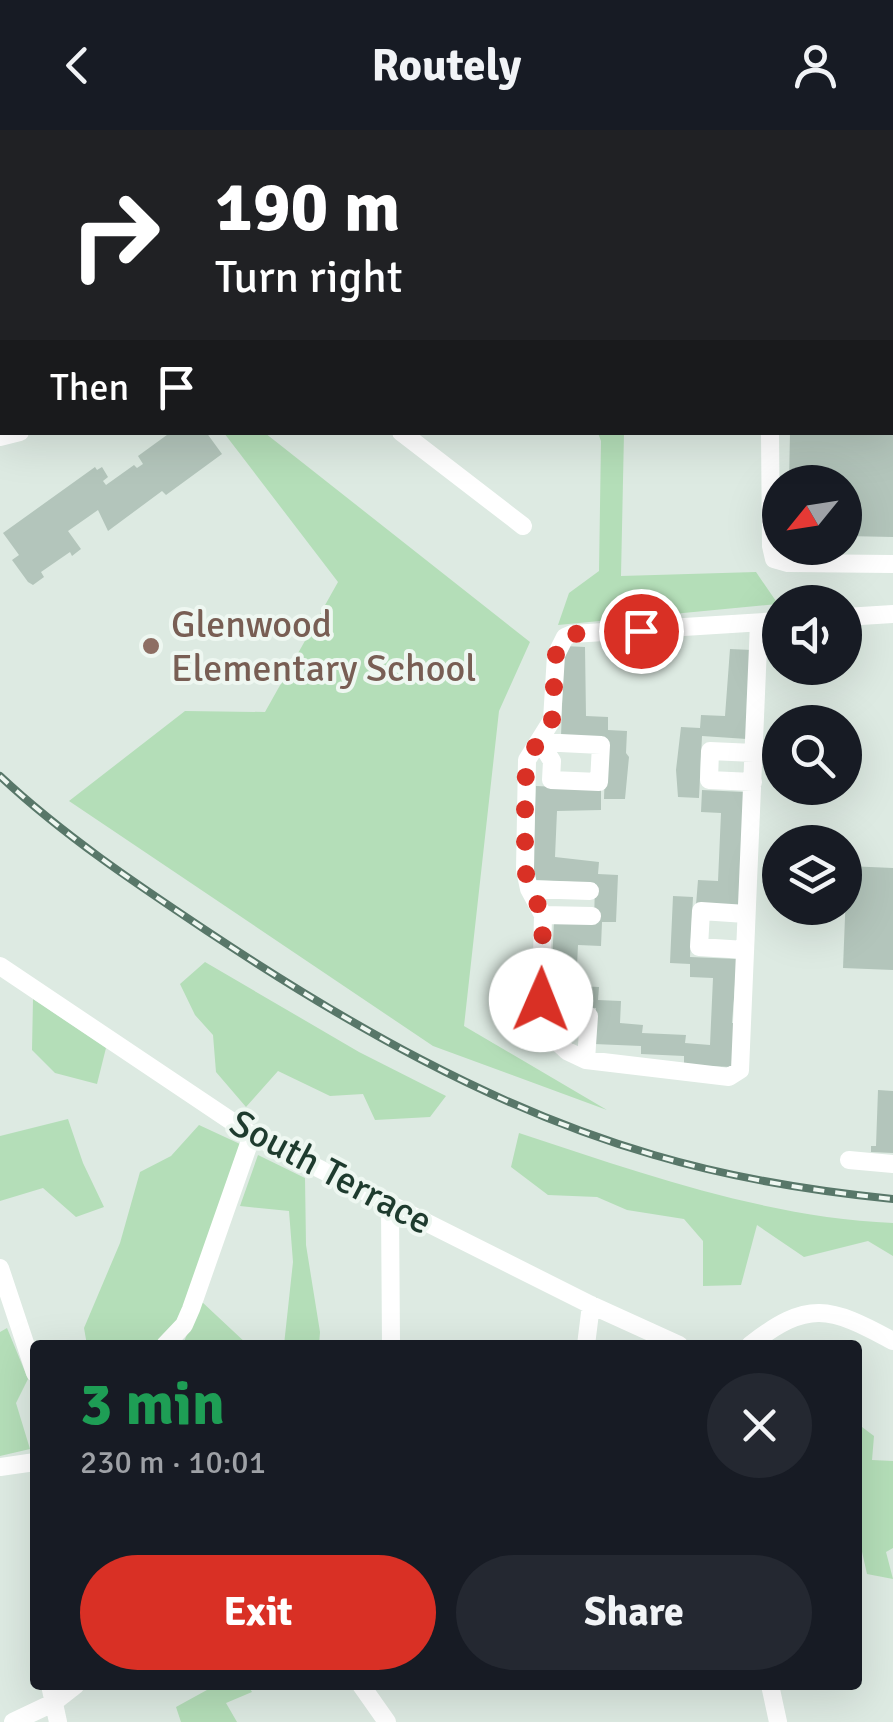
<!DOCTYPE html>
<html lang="en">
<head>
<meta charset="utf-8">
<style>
  :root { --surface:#171b24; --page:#242831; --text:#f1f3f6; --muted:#9ea1a6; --accent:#d93025 }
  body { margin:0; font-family:Signika,sans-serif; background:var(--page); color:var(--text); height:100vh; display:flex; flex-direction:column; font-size:38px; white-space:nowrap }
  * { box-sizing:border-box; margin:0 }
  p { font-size:32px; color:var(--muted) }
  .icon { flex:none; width:55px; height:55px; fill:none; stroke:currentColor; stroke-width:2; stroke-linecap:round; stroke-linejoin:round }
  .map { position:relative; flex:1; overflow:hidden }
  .panel { position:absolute; left:30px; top:1210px; width:832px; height:350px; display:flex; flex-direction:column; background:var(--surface); border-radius:10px; box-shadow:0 10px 40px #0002 }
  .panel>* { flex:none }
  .top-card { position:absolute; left:0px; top:0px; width:895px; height:305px; box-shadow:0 10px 40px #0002; background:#202124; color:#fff; overflow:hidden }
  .needle { width:65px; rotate:240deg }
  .controls { position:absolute; left:762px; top:335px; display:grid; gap:20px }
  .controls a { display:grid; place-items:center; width:100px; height:100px; border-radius:50%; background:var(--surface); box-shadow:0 10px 40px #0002; font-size:50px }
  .pin { position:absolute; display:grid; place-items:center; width:85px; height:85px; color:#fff; margin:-42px; border:5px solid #fff; border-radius:50%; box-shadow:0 2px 10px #0007 }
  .me { position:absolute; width:110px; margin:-55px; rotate:1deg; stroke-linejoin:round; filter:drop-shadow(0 0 8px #0008) }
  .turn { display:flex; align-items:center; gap:35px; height:210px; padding:0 50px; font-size:45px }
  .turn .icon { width:130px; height:130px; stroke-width:2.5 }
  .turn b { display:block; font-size:70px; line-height:85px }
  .then { display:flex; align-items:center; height:95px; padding:0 50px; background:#0003; gap:20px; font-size:38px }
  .round { display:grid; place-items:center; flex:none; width:105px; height:105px; border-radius:52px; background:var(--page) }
  .head { display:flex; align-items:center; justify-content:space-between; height:170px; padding:0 50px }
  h1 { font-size:60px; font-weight:800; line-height:75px; color:#1e9e55 }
  .button { display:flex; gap:20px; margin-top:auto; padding:20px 50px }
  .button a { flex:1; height:115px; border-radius:60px; background:var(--accent); color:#fff; font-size:40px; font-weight:800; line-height:115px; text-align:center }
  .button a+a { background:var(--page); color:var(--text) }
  header { display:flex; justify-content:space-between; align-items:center; height:130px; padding:0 50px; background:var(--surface); font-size:45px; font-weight:800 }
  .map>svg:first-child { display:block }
  .green { fill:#b4deb8 }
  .building { fill:#b3c5bb }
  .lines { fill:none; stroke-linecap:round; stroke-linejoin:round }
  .minor { stroke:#fff; stroke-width:18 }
  .rail-casing { stroke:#587769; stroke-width:8 }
  .rail { stroke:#eef7f1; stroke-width:4; stroke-dasharray:11; stroke-linecap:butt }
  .route { stroke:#d93025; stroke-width:18; stroke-dasharray:0 32.4 }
  .education-dot { fill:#8d6e63; stroke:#eef7f1; stroke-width:4 }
  .labels { text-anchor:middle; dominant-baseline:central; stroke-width:8; stroke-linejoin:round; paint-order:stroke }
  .education-label { font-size:38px; fill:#785e54; stroke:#eef7f1; text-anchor:start }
  .street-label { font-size:38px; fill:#1e3b2e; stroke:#eef7f1 }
</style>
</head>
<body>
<header><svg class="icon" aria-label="back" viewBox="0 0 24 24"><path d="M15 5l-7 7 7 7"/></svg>Routely<svg class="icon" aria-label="person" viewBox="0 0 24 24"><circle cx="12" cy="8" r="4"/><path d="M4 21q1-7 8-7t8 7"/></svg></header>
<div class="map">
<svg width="893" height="1592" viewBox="0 0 893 1592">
  <rect width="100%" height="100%" fill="#ddeae2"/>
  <path class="green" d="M224 303H265L530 512 499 581 464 896 607 980 433 916 69 671 185 581 265 582 338 452Z
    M598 303H624L621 446 756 442 778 474 558 495 569 463 599 441 601 311Z
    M205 832 359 922 446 966 430 987 375 990 363 964 330 966 278 941 246 977 216 942 213 905 195 885 180 854Z
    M33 869 106 918 97 954 55 943 32 920Z
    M68 989 83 1033 104 1077 76 1087 43 1058 0 1071V1006Z
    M199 995 240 1014 182 1190 155 1215H87L84 1198 120 1113 140 1042 171 1026Z
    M519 1003C641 1043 763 1087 893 1093V1126L868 1111 804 1127 757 1095 741 1155 703 1156V1111L684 1089 627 1080 597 1067 548 1065 511 1037Z
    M258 1025 305 1048 306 1115 320 1202 319 1215H284L293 1132 289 1081 240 1076Z
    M201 1171 248 1215 183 1214Z
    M7 1198 28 1249 16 1273 30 1319 0 1326V1202Z
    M858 1294 874 1306 872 1330 893 1331V1418L886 1422 893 1449 867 1444 858 1404Z
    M216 1555H248L252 1562 226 1573 237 1592H181L176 1577Z"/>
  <path class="building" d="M171 302H206L222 324 166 365 162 361 108 401 98 380 68 401 81 419 72 426 70 422 41 442 44 447 33 455 28 452 12 430 19 425 3 403 95 337 97 340 102 337 108 347 103 351 106 355 134 335 137 338 143 334 138 326Z
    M790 302 893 303V407L845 406V352H789Z
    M564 516 585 517 586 586 608 587V600L627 601 626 623 629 627 625 669H604L606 609 561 607Z
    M730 519 752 520 747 609 702 606 699 668 678 667 676 640 681 597 700 598 701 585 725 586Z
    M536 656 601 659V680L557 681 555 727 599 732 598 744 618 745 616 792H602L601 816 578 815 576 856 599 857 598 870 621 871 620 893 643 895 642 903 686 905 685 913 710 915 713 848 690 847V834L670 833 673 766 693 767 690 827 737 829 732 893H734L732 937 684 935V926L641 924V916L594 914 596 878 550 876 554 791 594 793 595 753 532 750Z
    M702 660 744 662 739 777 696 775 698 750 718 751 721 683 701 682Z
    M847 736 893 738V840L843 838Z
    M878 960 893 961V1023L871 1022V1016H876Z"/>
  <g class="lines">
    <path class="minor" d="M538 0 545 2
      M373 2 376 0
      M823 2V0
      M0 110H2
      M892 291H893
      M401 302 523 396
      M770 302 771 416 774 429 788 433 893 434
      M0 307 20 302
      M845 487 893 484
      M759 493 740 940 729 947 586 930 567 921 553 908 541 870 543 785 529 759 525 740 527 630 552 590 556 525 565 507 572 504 780 491
      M540 612 601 615 599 652 551 650 552 631Z
      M753 652 709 650 710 621 754 623
      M529 759 590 761
      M543 785 592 786
      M745 820 699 817 701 781 746 784
      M0 836 252 1005 591 1175 679 1215
      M570 885 589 886 586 930
      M849 1030 893 1034
      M390 1075 391 1215
      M0 1138 35 1243
      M165 1215 184 1195 191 1179 252 1005
      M586 1215 591 1175
      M750 1215C808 1170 829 1176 893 1211
      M0 1337 35 1332
      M50 1555 58 1592
      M361 1555 387 1592
      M770 1555 778 1592
      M13 1592 53 1573 76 1555"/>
    <defs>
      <path id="rail" d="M0 646C63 705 135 753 207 801 344 892 494 979 654 1025 732 1048 812 1061 893 1069"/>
    </defs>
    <use href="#rail" class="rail-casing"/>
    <use href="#rail" class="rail"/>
  </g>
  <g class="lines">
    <path class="route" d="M541 870 543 785 530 759 525 740V657L527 630 552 590 556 524 564 507 572 504 641 501"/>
  </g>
  <circle class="education-dot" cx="151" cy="516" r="10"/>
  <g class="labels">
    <g class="education-label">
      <text x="171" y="494">Glenwood<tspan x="171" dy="44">Elementary School</tspan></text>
    </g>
    <g class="street-label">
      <text transform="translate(331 1042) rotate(28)">South Terrace</text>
    </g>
  </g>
</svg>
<div class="controls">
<a><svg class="needle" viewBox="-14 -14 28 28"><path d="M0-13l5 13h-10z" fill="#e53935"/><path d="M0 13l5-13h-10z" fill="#9ea1a6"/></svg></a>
<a><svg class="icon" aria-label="sound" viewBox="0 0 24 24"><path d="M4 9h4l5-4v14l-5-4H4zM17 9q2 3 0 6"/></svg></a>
<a><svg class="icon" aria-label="search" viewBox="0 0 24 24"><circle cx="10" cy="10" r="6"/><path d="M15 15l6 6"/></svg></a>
<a><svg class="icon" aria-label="layers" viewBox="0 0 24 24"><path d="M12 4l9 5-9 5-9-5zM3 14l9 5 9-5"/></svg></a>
</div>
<div class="pin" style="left:641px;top:501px;background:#d93025"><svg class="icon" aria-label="arrive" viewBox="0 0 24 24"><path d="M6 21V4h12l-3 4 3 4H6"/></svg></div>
<svg class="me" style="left:541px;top:870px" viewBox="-20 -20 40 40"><circle r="19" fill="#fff"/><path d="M0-13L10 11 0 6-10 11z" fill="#d93025"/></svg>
<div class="top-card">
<div class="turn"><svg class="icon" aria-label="right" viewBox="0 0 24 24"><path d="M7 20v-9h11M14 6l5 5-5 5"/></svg><div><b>190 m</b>Turn right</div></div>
<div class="then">Then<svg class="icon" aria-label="arrive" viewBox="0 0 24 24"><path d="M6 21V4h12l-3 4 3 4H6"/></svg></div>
</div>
<section class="panel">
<div class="head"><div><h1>3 min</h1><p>230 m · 10:01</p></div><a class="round"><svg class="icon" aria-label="close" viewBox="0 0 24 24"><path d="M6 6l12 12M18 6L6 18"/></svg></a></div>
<div class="button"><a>Exit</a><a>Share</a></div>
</section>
</div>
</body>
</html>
